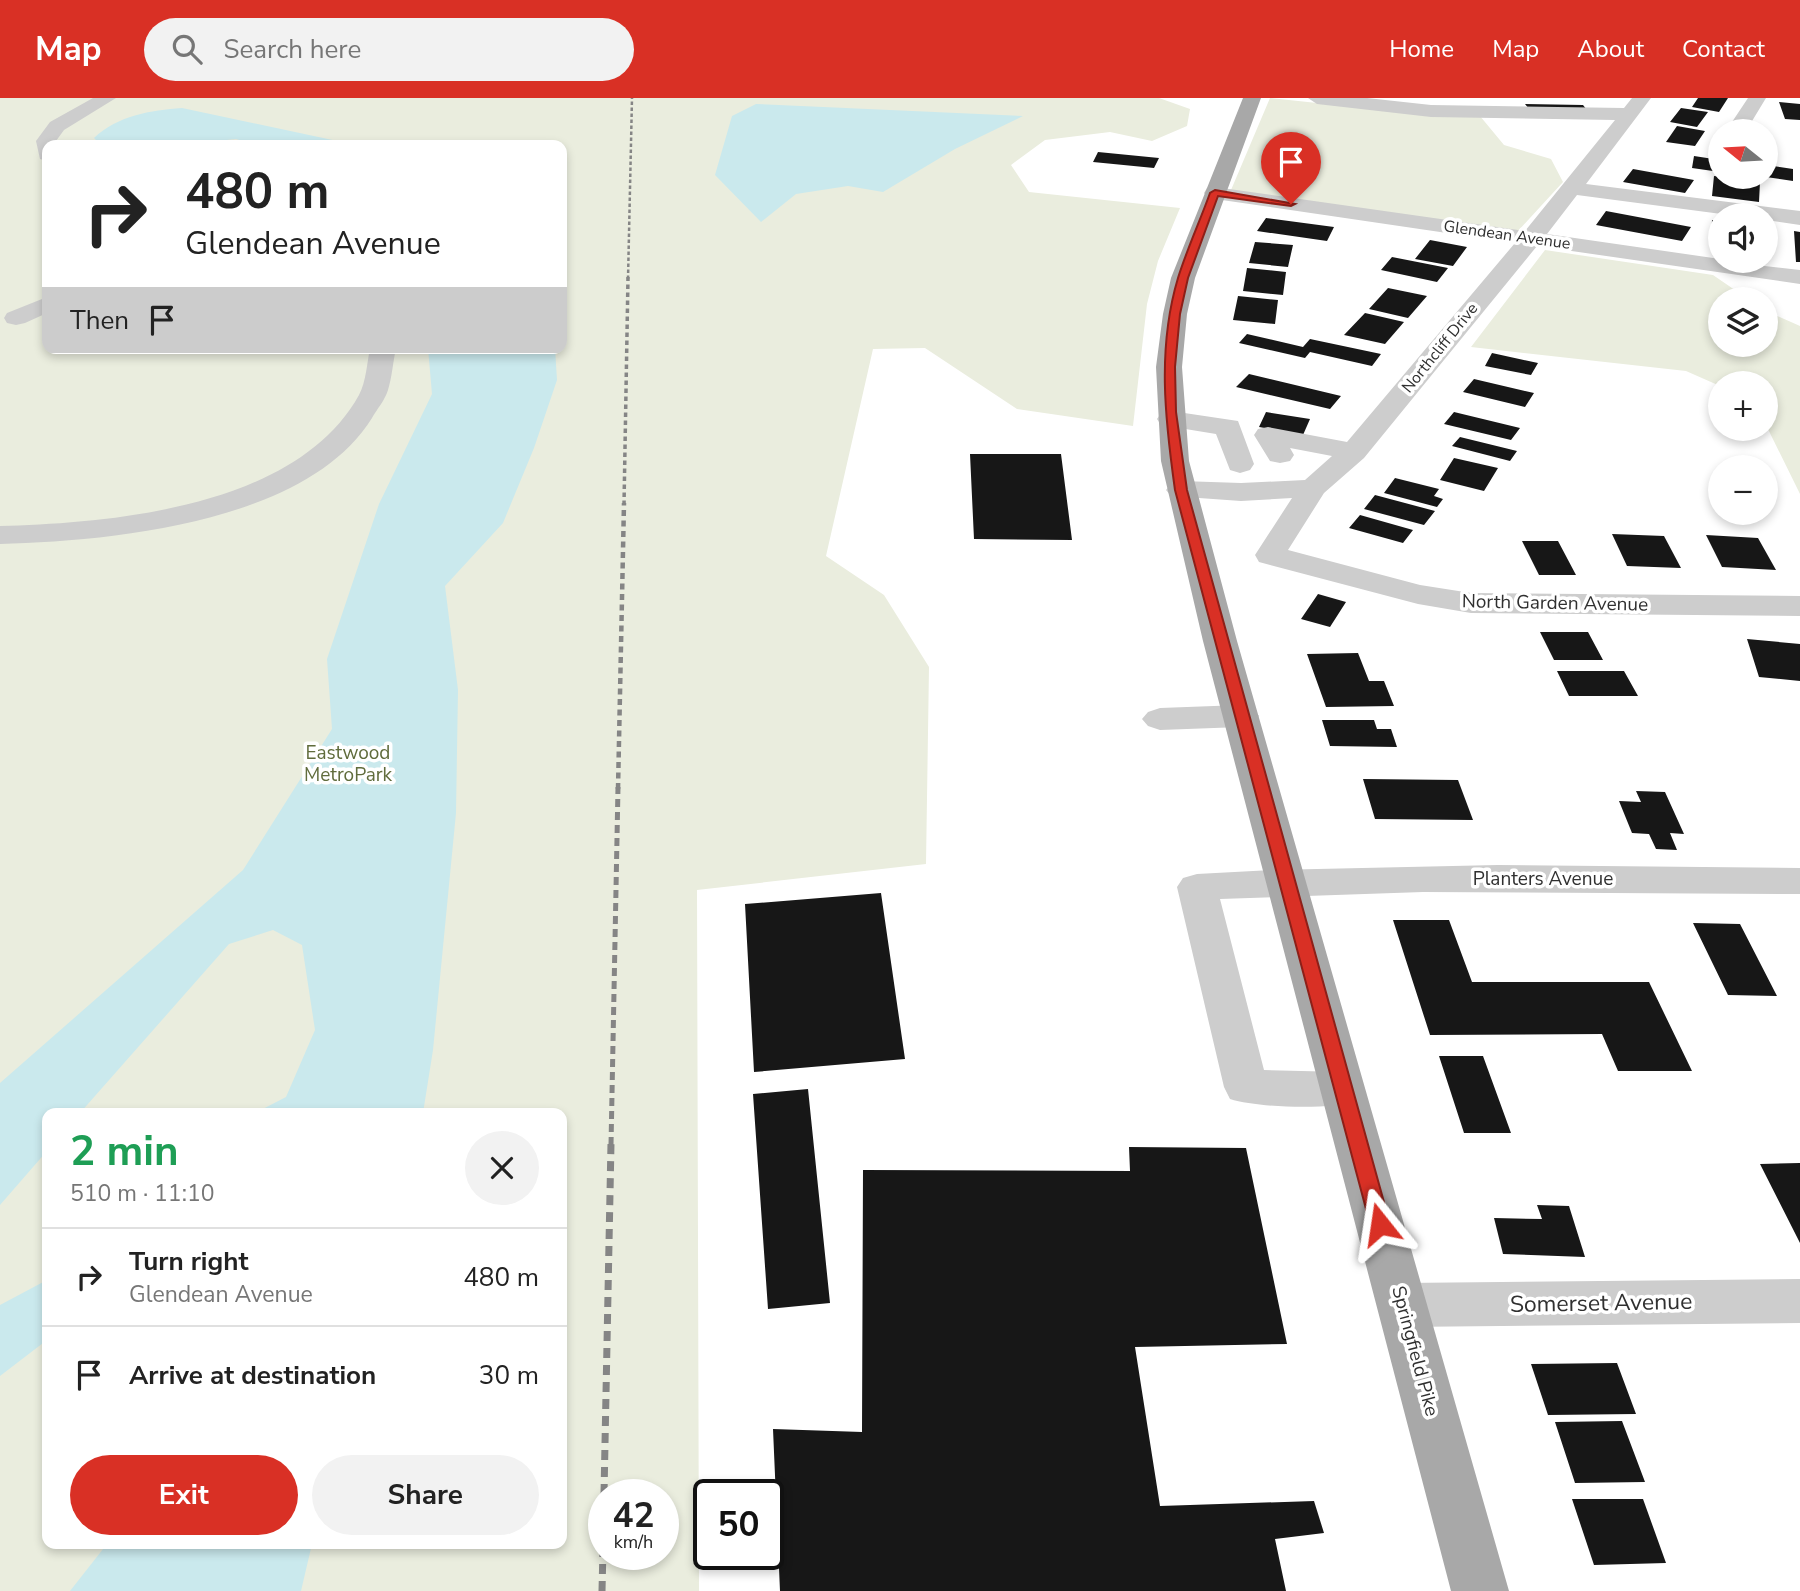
<!DOCTYPE html>
<html lang="en">
<head>
<meta charset="utf-8">
<style>
  :root { --surface:#fff; --page:#f2f2f2; --text:#222; --muted:#767676; --line:#e0e0e0; --accent:#d93025 }
  body { margin:0; font-family:"Nunito Sans",sans-serif; background:var(--page); color:var(--text); height:100vh; display:flex; flex-direction:column; font-size:26px; white-space:nowrap }
  * { box-sizing:border-box; margin:0 }
  p { font-size:23px; color:var(--muted) }
  .icon { flex:none; width:38px; height:38px; fill:none; stroke:currentColor; stroke-width:2; stroke-linecap:round; stroke-linejoin:round }
  .map { position:relative; flex:1; overflow:hidden }
  .drawer { position:absolute; left:42px; top:1010px; width:525px; height:441px; display:flex; flex-direction:column; background:var(--surface); border-radius:14px; box-shadow:0 4px 10px #0003 }
  .drawer>* { flex:none }
  .banner { position:absolute; left:42px; top:42px; width:525px; height:214px; border-radius:14px; box-shadow:0 4px 10px #0003; background:#fff; color:var(--text); overflow:hidden }
  .needle { width:46px; rotate:288deg }
  .buttons { position:absolute; left:1708px; top:21px; display:grid; gap:14px }
  .buttons a { display:grid; place-items:center; width:70px; height:70px; border-radius:50%; background:var(--surface); box-shadow:0 4px 10px #0003; font-size:35px }
  .speed { position:absolute; left:588px; top:1381px; display:flex; gap:14px; font-size:35px; font-weight:700; text-align:center }
  .speed>* { display:grid; place-content:center; width:91px; height:91px; border-radius:50%; background:var(--surface); box-shadow:0 4px 10px #0003; line-height:1 }
  .speed small { font-size:18px; font-weight:400 }
  .speed .limit { border:4px solid #111; border-radius:10px; background:#fff; color:#111 }
  .pin { position:absolute; display:grid; place-items:center; width:60px; height:60px; color:#fff; margin:-72px -30px; border-radius:50% 50% 50% 0; rotate:-45deg; box-shadow:0 0 7px #0007 }
  .pin .icon { rotate:45deg }
  .me { position:absolute; width:77px; margin:-38px; rotate:345deg; stroke-linejoin:round; filter:drop-shadow(0 0 5px #0008) }
  .turn { display:flex; align-items:center; gap:24px; height:147px; padding:0 28px; font-size:32px }
  .turn .icon { width:91px; height:91px; stroke-width:2.5 }
  .turn b { display:block; font-size:49px; line-height:60px }
  .then { display:flex; align-items:center; height:66px; padding:0 28px; background:#0003; gap:14px; font-size:26px }
  .round { display:grid; place-items:center; flex:none; width:74px; height:74px; border-radius:37px; background:var(--page) }
  .overview { display:flex; align-items:center; justify-content:space-between; height:119px; padding:0 28px }
  h1 { font-size:42px; font-weight:700; line-height:52px; color:#1e9e55 }
  .primary-button { display:flex; gap:14px; margin-top:auto; padding:14px 28px }
  .primary-button a { flex:1; height:80px; border-radius:42px; background:var(--accent); color:#fff; font-size:28px; font-weight:700; line-height:80px; text-align:center }
  .primary-button a+a { background:var(--page); color:var(--text) }
  ul { padding:0; list-style:none }
  li { display:flex; align-items:center; gap:21px; height:98px; padding:0 28px; border-top:2px solid var(--line) }
  li div { flex:1 }
  li b { display:block; font-size:26px }
  li em { font-style:normal }
  header { display:flex; align-items:center; gap:42px; box-sizing:border-box; height:98px; padding:0 35px; background:var(--accent); color:#fff }
  header strong { font-size:33px }
  nav { display:flex; gap:38px; margin-inline-start:auto; font-size:24px }
  .search { width:490px; height:63px; background:var(--page); display:flex; align-items:center; gap:18px; box-sizing:border-box; padding:0 24px; border-radius:38px; color:var(--muted); font-size:26px }
  .map>svg:first-child { display:block }
  .green { fill:#eaedde; fill-rule:evenodd }
  .water { fill:#cae9ed }
  .building { fill:#171717 }
  .lines { fill:none; stroke-linecap:round; stroke-linejoin:round }
  .minor { fill:#cdcdcd; fill-rule:evenodd }
  .major { fill:#a8a8a8; fill-rule:evenodd }
  .rail-far4 { stroke:#858585; stroke-width:2.5; stroke-dasharray:3.5 2.5; stroke-linecap:butt }
  .rail-far3 { stroke:#858585; stroke-width:3.5; stroke-dasharray:4.5 3.5; stroke-linecap:butt }
  .rail-far2 { stroke:#858585; stroke-width:4.5; stroke-dasharray:6 4.5; stroke-linecap:butt }
  .rail-far1 { stroke:#858585; stroke-width:5; stroke-dasharray:8 5; stroke-linecap:butt }
  .rail { stroke:#858585; stroke-width:7; stroke-dasharray:10 7; stroke-linecap:butt }
  .route { fill:#d93025; stroke:#8d1f18; stroke-width:2 }
  .labels { text-anchor:middle; dominant-baseline:central; stroke-width:7; stroke-linejoin:round; paint-order:stroke }
  .far-street-label { font-size:16px; fill:#303030; stroke:#fff }
  .street-label { font-size:19px; fill:#303030; stroke:#fff }
  .park-label { font-size:19px; fill:#606c3c; stroke:#fff }
  .near-street-label { font-size:23px; fill:#303030; stroke:#fff }
</style>
</head>
<body>
<header>
<strong>Map</strong>
<div class="search"><svg class="icon" aria-label="search" viewBox="0 0 24 24"><circle cx="10" cy="10" r="6"/><path d="M15 15l6 6"/></svg>Search here</div>
<nav><a>Home</a><a>Map</a><a>About</a><a>Contact</a></nav>
</header>
<div class="map">
<svg width="1800" height="1493" viewBox="0 0 1800 1493">
  <rect width="100%" height="100%" fill="#fff"/>
  <path class="green" d="M0 0H1159L1190 11 1187 28 1152 43 1110 34 1045 42 1011 67 1029 94 1180 110 1158 163 1147 206 1133 328 1017 311 925 250 873 251 826 458 884 497 929 569 926 766 697 792 699 1493H0ZM47 47H562V250H47ZM47 1015H562V1446H47ZM604 1396H663V1456H604Z
    M1270 0 1430 17 1480 18 1504 47 1551 61 1563 84 1518 133 1231 92Z
    M1545 152 1713 177 1748 201H1720V247H1766V213L1800 228V396L1766 327V285H1720V288L1686 273 1471 249Z"/>
  <path class="water" d="M756 6 1023 18 955 51 883 94 848 88 796 96 761 124 715 77 732 18Z
    M182 10 356 47H256L236 41 217 43 215 47H101L94 40C117 18 151 12 182 10Z
    M428 250H555L557 282 534 350 503 425 445 488 458 592 456 715 433 952 423 1015H255L286 999 315 932 302 847 273 832 229 846 80 1015H47V1053L0 1107V985L243 772 332 631 327 561 379 406 432 296Z
    M47 1182V1242L0 1278V1207Z
    M107 1446H312L301 1493H70Z"/>
  <path class="building" d="M1698 0H1728L1719 14 1692 9Z
    M1779 4 1800 6V22L1785 21Z
    M1525 6 1583 7 1587 12 1529 11Z
    M1681 10 1708 14 1697 29 1670 24Z
    M1677 28 1705 33 1695 48 1666 44Z
    M1098 54 1159 60 1154 70 1093 64Z
    M1694 58 1720 62V74L1692 70Z
    M1766 67 1793 71V83L1766 79Z
    M1633 71 1694 82 1685 95 1623 84Z
    M1714 78 1760 84 1759 104 1712 98Z
    M1606 113 1691 129 1682 143 1596 127Z
    M1266 120 1334 129 1327 143 1257 133Z
    M1712 122 1720 123V153L1711 152Z
    M1794 133 1800 134V164H1796Z
    M1430 142 1467 149 1453 168 1415 161Z
    M1255 144 1293 147 1288 169 1249 165Z
    M1392 159 1448 170 1437 184 1381 172Z
    M1247 170 1286 174 1283 197 1243 193Z
    M1388 190 1427 198 1408 220 1369 211Z
    M1238 198 1278 202 1275 226 1233 222Z
    M1365 215 1404 224 1385 246 1344 237Z
    M1247 236 1303 249 1310 241 1381 256 1372 268 1310 254 1305 260 1239 245Z
    M1492 255 1538 265 1531 277 1485 268Z
    M1249 276 1341 298 1330 311 1236 289Z
    M1474 281 1534 295 1525 309 1463 294Z
    M1266 314 1310 321 1303 337 1259 329Z
    M1454 314 1520 330 1511 342 1444 326Z
    M1460 339 1517 353 1510 363 1452 348Z
    M970 356H1061L1072 442 974 441Z
    M1454 360 1498 370 1484 393 1440 382Z
    M1395 380 1439 391 1434 398 1443 401 1437 409 1384 395Z
    M1375 397 1435 413 1424 427 1364 411Z
    M1360 417 1413 432 1403 445 1349 430Z
    M1612 436 1664 438 1681 470 1627 468Z
    M1706 437 1758 440 1776 472 1722 469Z
    M1522 443H1558L1576 477H1539Z
    M1318 496 1346 504 1330 529 1301 521Z
    M1540 534H1588L1603 562H1554Z
    M1747 541 1800 546V583L1759 579Z
    M1358 555 1369 583H1384L1394 608 1326 609 1307 556Z
    M1557 573H1624L1638 598H1569Z
    M1322 622H1374L1377 631H1391L1397 649 1330 648Z
    M1363 681 1458 682 1473 722 1375 721Z
    M1636 693 1665 694 1684 736 1670 735 1677 752 1656 751 1649 736 1632 735 1619 703 1641 704Z
    M881 795 905 961 754 974 745 806Z
    M1393 822H1449L1472 884H1649L1692 973H1618L1602 936 1430 937Z
    M1693 825 1740 826 1777 898 1728 897Z
    M1439 958H1483L1511 1035H1464Z
    M808 991 830 1205 768 1211 753 996Z
    M1129 1049 1246 1050 1287 1246 1135 1249 1160 1408 1314 1403 1324 1435 1275 1441 1286 1493H780L773 1331 862 1334 863 1072 1130 1073Z
    M1800 1065V1145L1760 1066Z
    M1537 1107 1569 1108 1585 1159 1503 1156 1494 1120 1542 1121Z
    M1617 1265 1636 1316 1548 1317 1531 1266Z
    M1622 1323 1645 1384 1575 1385 1555 1324Z
    M1572 1401H1643L1666 1465 1594 1467Z"/>
  <g class="lines">
    <path class="minor" d="M93 0H116L64 32 56 43V47H47V63L40 61 36 43 50 24Z
      M1308 0H1367L1431 7 1624 10 1632 0H1651L1586 86 1800 113V127L1766 122V117H1729L1577 97 1547 136 1720 161V163L1800 172V186L1537 148 1364 360 1324 395 1288 452 1420 487 1471 495 1800 498V518L1471 515 1418 506 1259 464 1255 457 1292 400 1241 403 1171 398 1166 392 1171 386 1181 383 1241 385 1305 382 1332 358 1290 350 1294 357 1290 363 1280 365 1270 363 1254 337 1258 331 1268 329 1347 344 1515 145 1215 101 1207 100 1204 95 1207 90 1215 89 1525 133 1615 22 1431 19 1317 6Z
      M1748 0H1766L1746 33H1726Z
      M47 199V215L25 225 16 227 7 225 4 220 7 215Z
      M370 250H396C393 264 392 279 388 292 385 302 377 311 372 320 307 425 111 443 0 446V428C114 425 297 409 359 297 366 284 367 265 370 250Z
      M1171 313 1238 323 1254 366 1250 372 1240 375 1230 372 1216 336 1161 327 1157 321 1161 315Z
      M1241 607 1253 611 1259 618 1253 625 1241 629 1160 632 1148 628 1142 621 1148 614 1160 610Z
      M1498 767 1800 770V796L1423 794 1220 801 1264 972 1343 974 1359 979 1365 991 1359 1003C1331 1012 1259 1010 1230 1001L1224 989 1177 789 1183 780 1197 776 1272 772Z
      M1800 1181V1225L1402 1229 1384 1222 1377 1207 1384 1192 1402 1185Z"/>
    <path class="major" d="M1243 0H1261L1195 180 1187 216 1182 269 1189 363 1237 543 1509 1493H1451L1203 543 1161 363 1156 269 1163 216 1171 180Z"/>
    <path class="rail-far4" d="M628 181 632 0"/>
    <path class="rail-far3" d="M624 407 628 179"/>
    <path class="rail-far2" d="M618 691 624 405"/>
    <path class="rail-far1" d="M611 1047 618 689"/>
    <path class="rail" d="M604 1396 611 1045
      M602 1493 604 1409"/>
  </g>
  <path class="route" d="M1215 92 1295 106 1291 108 1218 98 1188 180 1180 216 1175 269 1176 314 1187 392 1390 1126 1387 1132 1380 1134 1373 1132 1370 1126 1175 392C1165 321 1157 250 1178 180 1187 151 1200 123 1210 95Z"/>
  <g class="labels">
    <g class="far-street-label">
      <text transform="translate(1507 137) rotate(8)">Glendean Avenue</text>
      <text transform="translate(1440 250) rotate(-51)">Northcliff Drive</text>
    </g>
    <g class="street-label">
      <text transform="translate(1555 505) rotate(1)">North Garden Avenue</text>
      <text x="1543" y="781">Planters Avenue</text>
      <text transform="translate(1415 1253) rotate(75)">Springfield Pike</text>
    </g>
    <g class="park-label">
      <text x="348" y="655">Eastwood<tspan x="348" dy="22">MetroPark</tspan></text>
    </g>
    <g class="near-street-label">
      <text transform="translate(1601 1205) rotate(-1)">Somerset Avenue</text>
    </g>
  </g>
</svg>
<div class="buttons">
<a><svg class="needle" viewBox="-14 -14 28 28"><path d="M0-13l5 13h-10z" fill="#e53935"/><path d="M0 13l5-13h-10z" fill="#767676"/></svg></a>
<a><svg class="icon" aria-label="sound" viewBox="0 0 24 24"><path d="M4 9h4l5-4v14l-5-4H4zM17 9q2 3 0 6"/></svg></a>
<a><svg class="icon" aria-label="layers" viewBox="0 0 24 24"><path d="M12 4l9 5-9 5-9-5zM3 14l9 5 9-5"/></svg></a>
<a>+</a>
<a>−</a>
</div>
<div class="speed"><div>42<small>km/h</small></div><div class="limit">50</div></div>
<div class="pin" style="left:1291px;top:106px;background:#d93025"><svg class="icon" aria-label="arrive" viewBox="0 0 24 24"><path d="M6 21V4h12l-3 4 3 4H6"/></svg></div>
<svg class="me" style="left:1380px;top:1126px" viewBox="-20 -20 40 40"><path d="M0-17L14 15 0 8-14 15z" fill="#d93025" stroke="#fff" stroke-width="4"/></svg>
<div class="banner">
<div class="turn"><svg class="icon" aria-label="right" viewBox="0 0 24 24"><path d="M7 20v-9h11M14 6l5 5-5 5"/></svg><div><b>480 m</b>Glendean Avenue</div></div>
<div class="then">Then<svg class="icon" aria-label="arrive" viewBox="0 0 24 24"><path d="M6 21V4h12l-3 4 3 4H6"/></svg></div>
</div>
<section class="drawer">
<div class="overview"><div><h1>2 min</h1><p>510 m · 11:10</p></div><a class="round"><svg class="icon" aria-label="close" viewBox="0 0 24 24"><path d="M6 6l12 12M18 6L6 18"/></svg></a></div>
<ul>
<li><svg class="icon" aria-label="right" viewBox="0 0 24 24"><path d="M7 20v-9h11M14 6l5 5-5 5"/></svg><div><b>Turn right</b><p>Glendean Avenue</p></div><em>480 m</em></li>
<li><svg class="icon" aria-label="arrive" viewBox="0 0 24 24"><path d="M6 21V4h12l-3 4 3 4H6"/></svg><div><b>Arrive at destination</b></div><em>30 m</em></li>
</ul>
<div class="primary-button"><a>Exit</a><a>Share</a></div>
</section>
</div>
</body>
</html>
